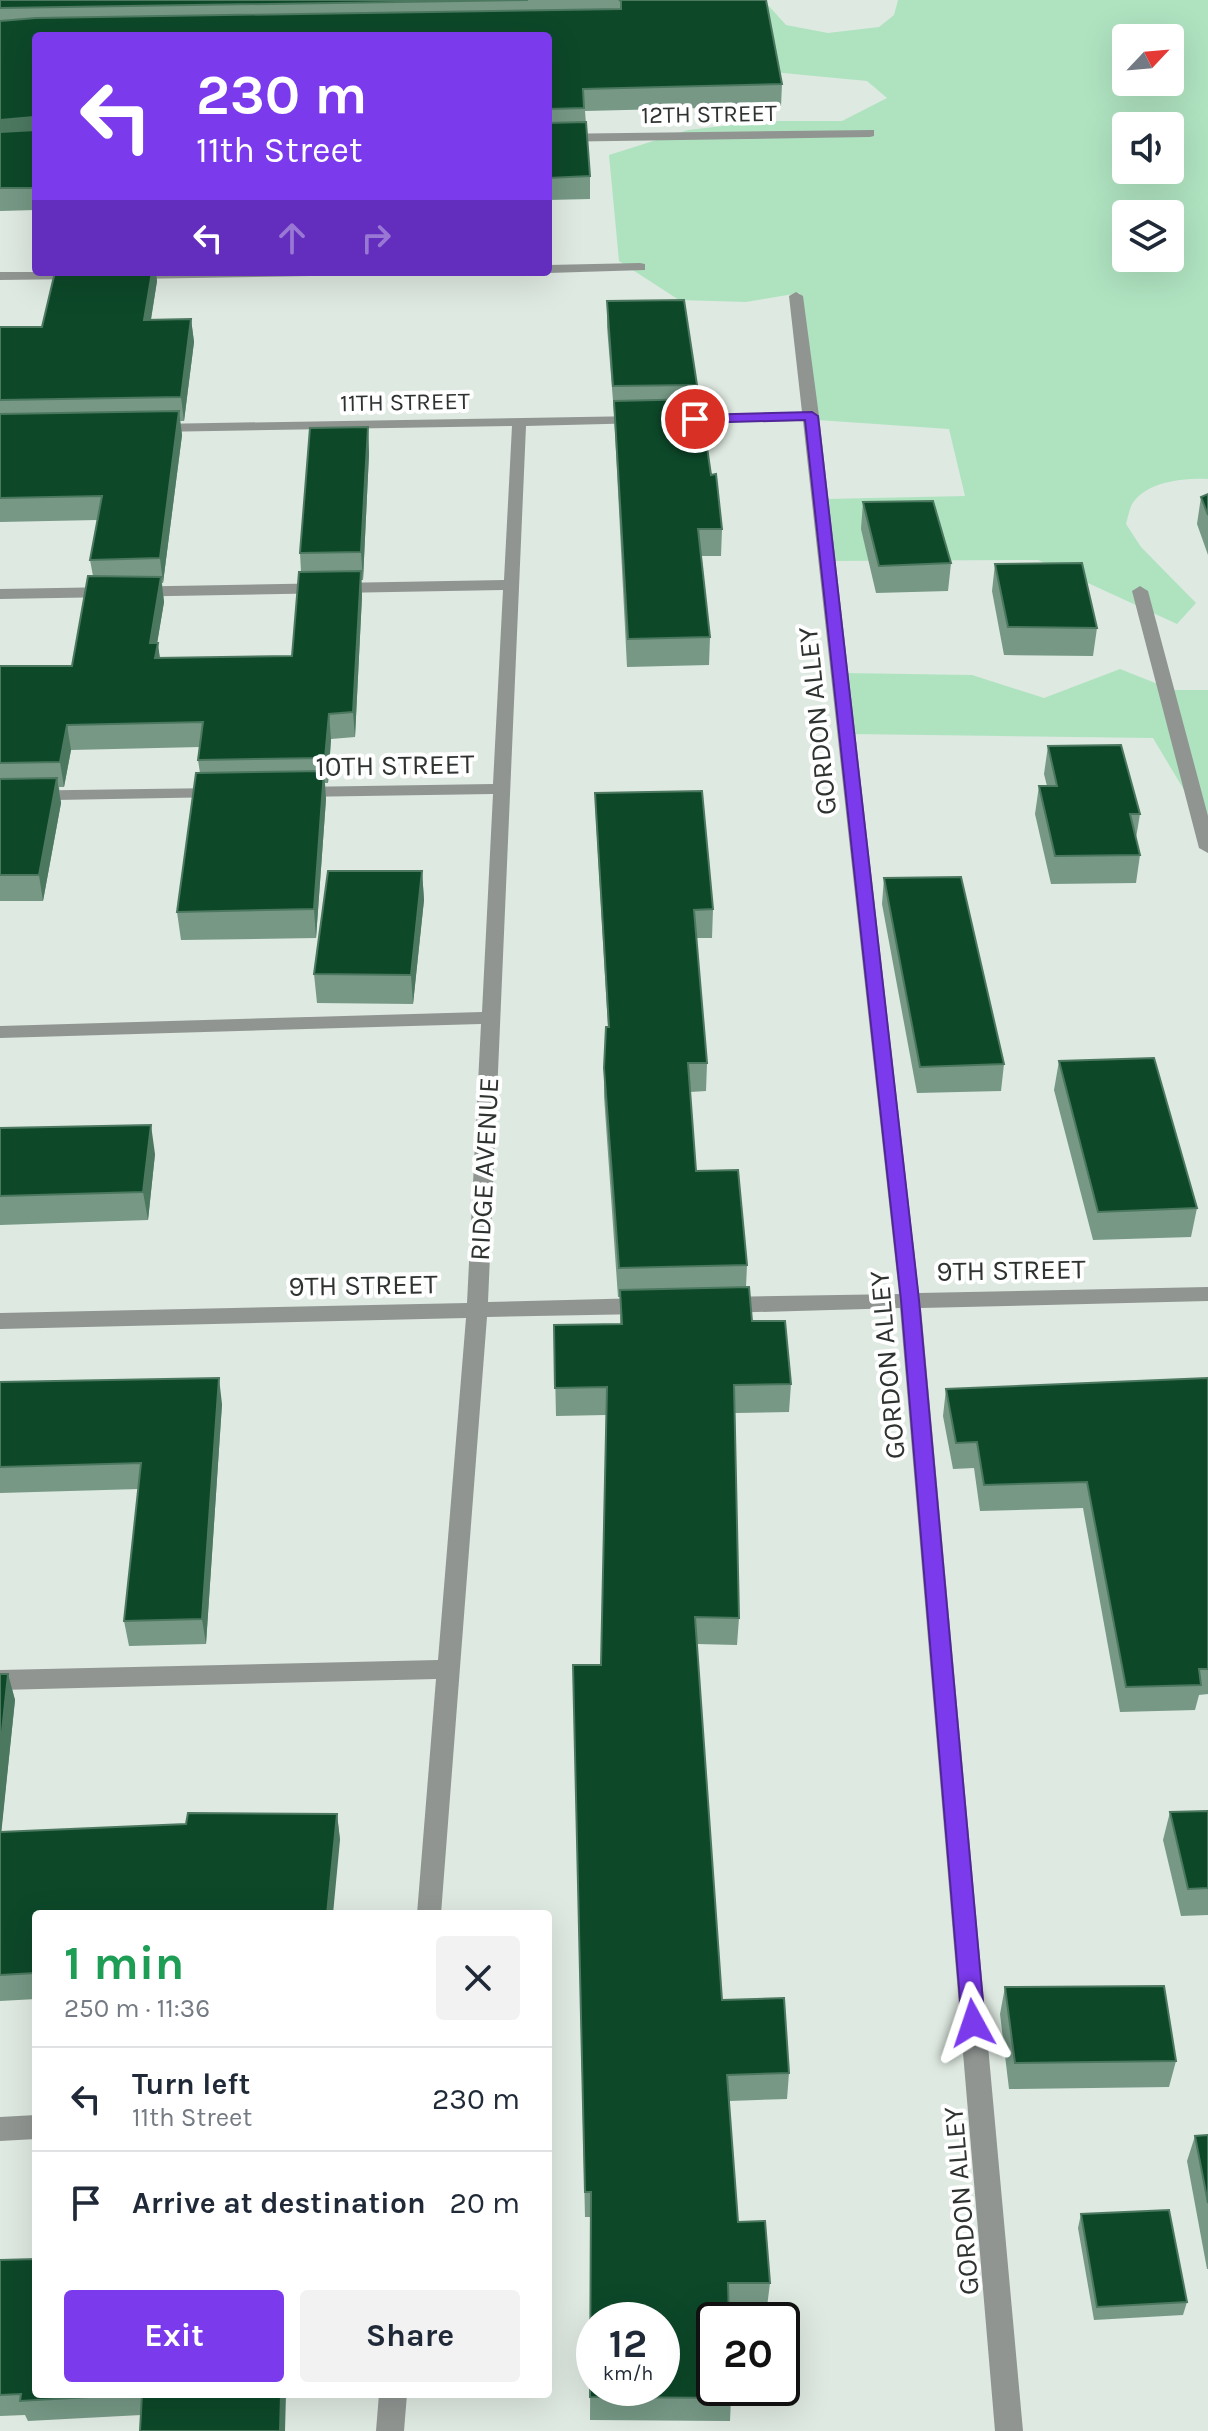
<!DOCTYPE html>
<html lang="en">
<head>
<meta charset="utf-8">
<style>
  :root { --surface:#fff; --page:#f2f2f3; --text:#1f2937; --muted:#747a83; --line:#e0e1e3; --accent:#7c3aed }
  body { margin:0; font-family:Karla,sans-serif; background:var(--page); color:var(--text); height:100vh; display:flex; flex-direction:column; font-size:30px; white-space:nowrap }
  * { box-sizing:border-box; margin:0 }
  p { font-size:26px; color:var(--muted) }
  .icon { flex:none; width:44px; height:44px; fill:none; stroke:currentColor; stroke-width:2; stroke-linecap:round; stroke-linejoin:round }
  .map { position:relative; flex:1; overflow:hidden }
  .drawer { position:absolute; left:32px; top:1910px; width:520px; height:488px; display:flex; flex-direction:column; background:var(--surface); border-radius:8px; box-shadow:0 8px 32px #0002 }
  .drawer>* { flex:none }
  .guide { position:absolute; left:32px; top:32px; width:520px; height:244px; border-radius:8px; box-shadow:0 8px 32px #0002; background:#7c3aed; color:#fff; overflow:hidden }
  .needle { width:52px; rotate:64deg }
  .buttons { position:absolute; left:1112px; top:24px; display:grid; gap:16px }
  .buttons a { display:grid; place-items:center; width:72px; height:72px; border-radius:8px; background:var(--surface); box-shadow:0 8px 32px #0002; font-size:40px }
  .speed { position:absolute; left:576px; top:2302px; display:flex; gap:16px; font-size:40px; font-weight:700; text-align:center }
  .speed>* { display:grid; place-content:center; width:104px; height:104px; border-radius:50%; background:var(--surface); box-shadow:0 8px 32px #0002; line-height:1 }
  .speed small { font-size:20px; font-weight:400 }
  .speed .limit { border:4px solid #111; border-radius:12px; background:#fff; color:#111 }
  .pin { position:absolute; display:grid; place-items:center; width:68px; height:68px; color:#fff; margin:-34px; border:4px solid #fff; border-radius:50%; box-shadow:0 2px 8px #0007 }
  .me { position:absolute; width:88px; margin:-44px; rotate:355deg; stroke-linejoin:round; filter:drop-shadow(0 0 6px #0008) }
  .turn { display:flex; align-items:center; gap:28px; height:168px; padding:0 32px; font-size:36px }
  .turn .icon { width:104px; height:104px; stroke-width:2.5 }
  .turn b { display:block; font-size:56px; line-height:68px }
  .lanes { display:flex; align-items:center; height:76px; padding:0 32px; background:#0003; justify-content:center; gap:40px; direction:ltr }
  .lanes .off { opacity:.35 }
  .round { display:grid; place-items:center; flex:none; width:84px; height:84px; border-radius:8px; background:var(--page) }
  .headline { display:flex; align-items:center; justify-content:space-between; height:136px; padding:0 32px }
  h1 { font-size:48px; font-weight:700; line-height:60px; color:#1e9e55 }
  .primary-button { display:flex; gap:16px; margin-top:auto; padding:16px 32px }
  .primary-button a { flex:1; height:92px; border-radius:8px; background:var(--accent); color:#fff; font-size:32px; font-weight:700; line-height:92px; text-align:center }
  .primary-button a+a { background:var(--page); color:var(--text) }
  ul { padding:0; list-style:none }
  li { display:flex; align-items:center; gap:24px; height:104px; padding:0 32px; border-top:2px solid var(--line) }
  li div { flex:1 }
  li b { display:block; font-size:30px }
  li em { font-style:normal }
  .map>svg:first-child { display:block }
  .green { fill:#afe3c0; fill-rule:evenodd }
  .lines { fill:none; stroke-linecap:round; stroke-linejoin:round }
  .minor { fill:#909592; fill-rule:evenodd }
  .wall { fill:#769885 }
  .shaded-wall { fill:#4c7860 }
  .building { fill:#0d4829; stroke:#4c7860; stroke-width:2; fill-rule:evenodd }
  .route { fill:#7c3aed; stroke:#51269a; stroke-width:2 }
  .labels { text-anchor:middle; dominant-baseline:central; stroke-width:8; stroke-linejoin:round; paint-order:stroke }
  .far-street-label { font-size:24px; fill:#2f3330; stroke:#fff }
  .street-label { font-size:28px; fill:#2f3330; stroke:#fff }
</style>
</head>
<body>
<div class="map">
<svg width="1208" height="2431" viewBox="0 0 1208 2431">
  <rect width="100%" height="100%" fill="#dee9e1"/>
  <path class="green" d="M730 0 767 4 786 25 828 33 879 27 894 15 898 0H1208V479C1185 478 1151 481 1135 500 1130 505 1128 517 1126 524L1141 547 1196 603 1177 624 1038 560 831 561 825 499 965 496 949 429 817 420 800 293 746 302 679 300 619 261 609 155 688 130 766 121H842L887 98 867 81 729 68ZM1126 38H1170V82H1126ZM1126 126H1170V170H1126ZM1126 214H1170V258H1126Z
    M1120 669 1173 690H1208V830L1153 738 851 734 844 673 972 675 1044 698Z"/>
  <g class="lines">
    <path class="minor" d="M874 130V136L870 137 548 142V134Z
      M640 263 645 264V270L548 273 544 272H548V265Z
      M0 272H84L87 275 80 279 0 280Z
      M127 272H318L311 276 132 279 125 275Z
      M796 292 803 296 819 416 919 1293 1208 1287V1301L921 1308 1023 2431H995L900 1308 724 1313 717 1310 714 1305 717 1300 724 1297 899 1294 803 421 676 423 669 419 676 415 802 412 789 296Z
      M640 416 645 417V423L526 426 488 1302 644 1298 651 1301 654 1306 651 1311 644 1314 487 1317 441 1914H417L436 1679 0 1690V1670L438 1660 466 1318 0 1329V1313L467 1303 481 1024 0 1038V1026L482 1012 493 794 298 797 289 792 298 787 493 784 503 590 0 599V589L504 580 512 426 156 432 149 428 156 424Z
      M1140 586 1148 591 1208 816V853L1199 848 1132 591Z
      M218 788 224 789V797L0 801V791Z
      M36 2115V2139L0 2141V2117Z
      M379 2394H407L404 2431H376Z"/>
  </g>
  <path class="wall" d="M0 0H766L782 84 781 106 585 111 590 176V199L548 200V36H36V210L0 211Z
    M55 272H156L157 281 151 320 191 319 194 342 184 421H180L182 435 163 583H162L164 602 157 643 160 658 292 656 301 572 300 553 368 427 369 454 363 580H361L362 596 355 737 331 739 328 783H325L326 799 316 938 181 940 177 912 200 773 198 760 200 747 71 750 64 787H59L61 803 43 901H0V666H72L93 576 90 560 97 520 0 522V327H42Z
    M607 301 697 385V399L722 529 721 556H701L710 637 709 665 627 667 614 413 607 327Z
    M1208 494V555L1197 524 1201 497Z
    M863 502 951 563 948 591 876 593 861 529Z
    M995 564 1097 628 1093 656 1004 655 992 591Z
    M1048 746 1140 814 1136 838 1140 855 1136 883 1051 884 1035 814 1039 786H1047L1044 774Z
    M595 793 713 909 712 938H696L707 1063 706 1091 690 1092 696 1171 747 1265 746 1287 752 1321 791 1384 789 1412 735 1413 739 1618 737 1645 697 1644 722 2000 789 2073 787 2099 729 2101 738 2222 770 2283 767 2307 729 2308 731 2398 730 2421 590 2420 591 2217H585L573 1665H601L606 1415 556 1416 554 1325 620 1324V1297H618L604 1096V1068L608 1027 596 821Z
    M422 871 424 900 413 1004 317 1003 314 974Z
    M884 878 1004 1064 1001 1091 917 1093 882 904Z
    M1059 1061 1197 1208 1191 1237 1093 1240 1054 1090Z
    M0 1128 155 1154 148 1220 0 1225Z
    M1208 1378V1694L1199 1695 1195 1710 1120 1712 1083 1508 980 1511 974 1468 953 1469 943 1416 946 1389Z
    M0 1382 222 1404 206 1644 129 1646 124 1621 139 1489 0 1493Z
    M0 1674H8L15 1700 1 1832 186 1824 337 1814 340 1840 36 1914V1999L0 2001Z
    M1208 1811V1915L1181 1916 1163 1840 1170 1812Z
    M1005 1987 1176 2061 1169 2087 1009 2089 1000 2014Z
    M1208 2135V2269H1207L1187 2161 1195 2136Z
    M1081 2214 1187 2302 1183 2315 1094 2320 1078 2228Z
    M0 2260 286 2394 141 2415 28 2421 25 2415 0 2416Z"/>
  <path class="shaded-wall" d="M33 117 36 139 0 143V120Z
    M152 272H156L157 281 147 343 144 320Z
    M191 319 194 342 184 421 181 397Z
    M179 411 182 435 163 583 160 558Z
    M368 427 369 454 363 580 361 552Z
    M361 571 362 596 355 737 353 712Z
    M161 577 164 602 153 668 150 643Z
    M158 643 161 668 155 658Z
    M329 714 331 739 328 783 325 758Z
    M67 725 71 750 64 787 60 762Z
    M324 771 326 799 316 938 314 909Z
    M57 778 61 803 43 901 39 875Z
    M422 871 424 900 413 1004 411 975Z
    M151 1125 155 1154 148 1220 143 1192Z
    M219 1378 222 1404 206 1644 202 1619Z
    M8 1674 15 1700 0 1845V1751Z
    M337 1814 340 1840 333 1914H327Z
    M281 2394H286L285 2431H280Z"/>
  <path class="building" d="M0 0H528L0 8Z
    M619 0H766L782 84 583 89 584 108 548 109V36H36V188H0V132L35 130 33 117 0 120V21L36 18 621 9V1Z
    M586 122 590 176 548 178V123Z
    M55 272H152L144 320 191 319 181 397 0 400V327H42Z
    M684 300 697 385 613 386 607 301Z
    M700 399 711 475 716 474 722 529H698L710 637 628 639 614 401Z
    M179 411 160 558 90 560 102 496 0 498V414Z
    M368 427 361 552 300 553 310 428Z
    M1208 494V515L1201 497Z
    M933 501 951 563 879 566 863 502Z
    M1082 563 1097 628 1008 627 995 564Z
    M361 571 353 712 329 714 325 758 198 760 203 722 67 725 60 762 0 763V666H72L88 576 161 577 150 643H158L155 658 292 656 299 572Z
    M1121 745 1140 814H1130L1140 855 1055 856 1039 786H1057L1048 746Z
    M324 771 314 909 177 912 196 773Z
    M57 778 39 875H0V779Z
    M702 791 713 909 694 910 707 1063H688L696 1171 738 1170 747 1265 619 1268 604 1068 606 1027H609L595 793Z
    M328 871H422L411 975 314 974Z
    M961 877 1004 1064 920 1067 884 878Z
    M1154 1058 1197 1208 1098 1212 1059 1061Z
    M151 1125 143 1192 0 1196V1128Z
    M749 1287 752 1321H785L791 1384 734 1385 739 1618 695 1617 722 2000 784 1998 789 2073 727 2075 738 2222 765 2221 770 2283H728L729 2320H714V2388H731V2398L590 2397 591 2192H585L573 1665H601L607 1387 555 1388 554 1325 622 1324 620 1290ZM594 2320H662V2388H594Z
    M219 1378 202 1619 124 1621 141 1463 0 1467V1382Z
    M1208 1378V1669H1199L1201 1685 1126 1687 1087 1482 984 1485 977 1442 956 1443 946 1389Z
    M0 1674H8L0 1751Z
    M1208 1811V1888L1188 1889 1170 1812Z
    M188 1813 337 1814 327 1914H36V1973L0 1975V1832L186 1824Z
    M1164 1986 1176 2061 1015 2063 1005 1987Z
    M1208 2135V2203L1195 2136Z
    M1169 2210 1187 2302 1097 2307 1081 2214Z
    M36 2259V2394H281L280 2431H140L142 2394 20 2401 21 2394 0 2395V2260Z"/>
  <path class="route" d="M812 412 818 416 919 1300 985 2023 982 2030 973 2033 965 2030 962 2023 901 1300 805 420 695 423 688 419 695 415Z"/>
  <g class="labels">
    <g class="far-street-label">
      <text transform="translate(709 114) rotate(-1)">12TH STREET</text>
      <text transform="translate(405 402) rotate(-1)">11TH STREET</text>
    </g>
    <g class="street-label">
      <text transform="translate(817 721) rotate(-96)">GORDON ALLEY</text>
      <text transform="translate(395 765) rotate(-1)">10TH STREET</text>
      <text transform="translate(484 1169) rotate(-87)">RIDGE AVENUE</text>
      <text transform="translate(1011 1270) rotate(-1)">9TH STREET</text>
      <text transform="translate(363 1285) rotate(-1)">9TH STREET</text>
      <text transform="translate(887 1365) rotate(-95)">GORDON ALLEY</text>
      <text transform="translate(961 2201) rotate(-95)">GORDON ALLEY</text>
    </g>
  </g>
</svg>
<div class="buttons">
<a><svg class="needle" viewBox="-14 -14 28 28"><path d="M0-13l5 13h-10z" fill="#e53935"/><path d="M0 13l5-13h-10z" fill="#747a83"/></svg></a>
<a><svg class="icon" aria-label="sound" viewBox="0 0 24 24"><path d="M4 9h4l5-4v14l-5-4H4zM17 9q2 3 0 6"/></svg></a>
<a><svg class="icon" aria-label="layers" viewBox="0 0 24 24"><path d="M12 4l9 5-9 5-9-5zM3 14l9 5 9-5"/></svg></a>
</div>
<div class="speed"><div>12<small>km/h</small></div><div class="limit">20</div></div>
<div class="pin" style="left:695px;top:419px;background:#d93025"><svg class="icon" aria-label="arrive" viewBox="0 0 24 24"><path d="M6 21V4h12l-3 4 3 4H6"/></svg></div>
<svg class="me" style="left:973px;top:2023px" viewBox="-20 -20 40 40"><path d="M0-17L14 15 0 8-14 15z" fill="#7c3aed" stroke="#fff" stroke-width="4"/></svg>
<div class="guide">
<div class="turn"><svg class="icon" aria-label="left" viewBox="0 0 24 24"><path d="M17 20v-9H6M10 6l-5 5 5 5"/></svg><div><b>230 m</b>11th Street</div></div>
<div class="lanes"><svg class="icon" aria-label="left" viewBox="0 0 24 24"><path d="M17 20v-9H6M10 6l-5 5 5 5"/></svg><svg class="icon off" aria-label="ahead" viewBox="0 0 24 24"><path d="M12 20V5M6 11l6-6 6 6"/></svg><svg class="icon off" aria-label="right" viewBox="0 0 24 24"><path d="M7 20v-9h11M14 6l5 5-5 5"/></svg></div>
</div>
<section class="drawer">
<div class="headline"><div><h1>1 min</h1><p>250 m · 11:36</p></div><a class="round"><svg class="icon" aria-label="close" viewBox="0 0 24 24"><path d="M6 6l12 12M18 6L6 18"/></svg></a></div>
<ul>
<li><svg class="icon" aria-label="left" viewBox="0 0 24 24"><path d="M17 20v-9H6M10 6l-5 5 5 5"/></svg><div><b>Turn left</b><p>11th Street</p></div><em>230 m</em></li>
<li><svg class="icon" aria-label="arrive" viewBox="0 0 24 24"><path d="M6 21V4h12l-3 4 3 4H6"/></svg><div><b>Arrive at destination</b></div><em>20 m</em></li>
</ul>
<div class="primary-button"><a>Exit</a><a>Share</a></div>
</section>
</div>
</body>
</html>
